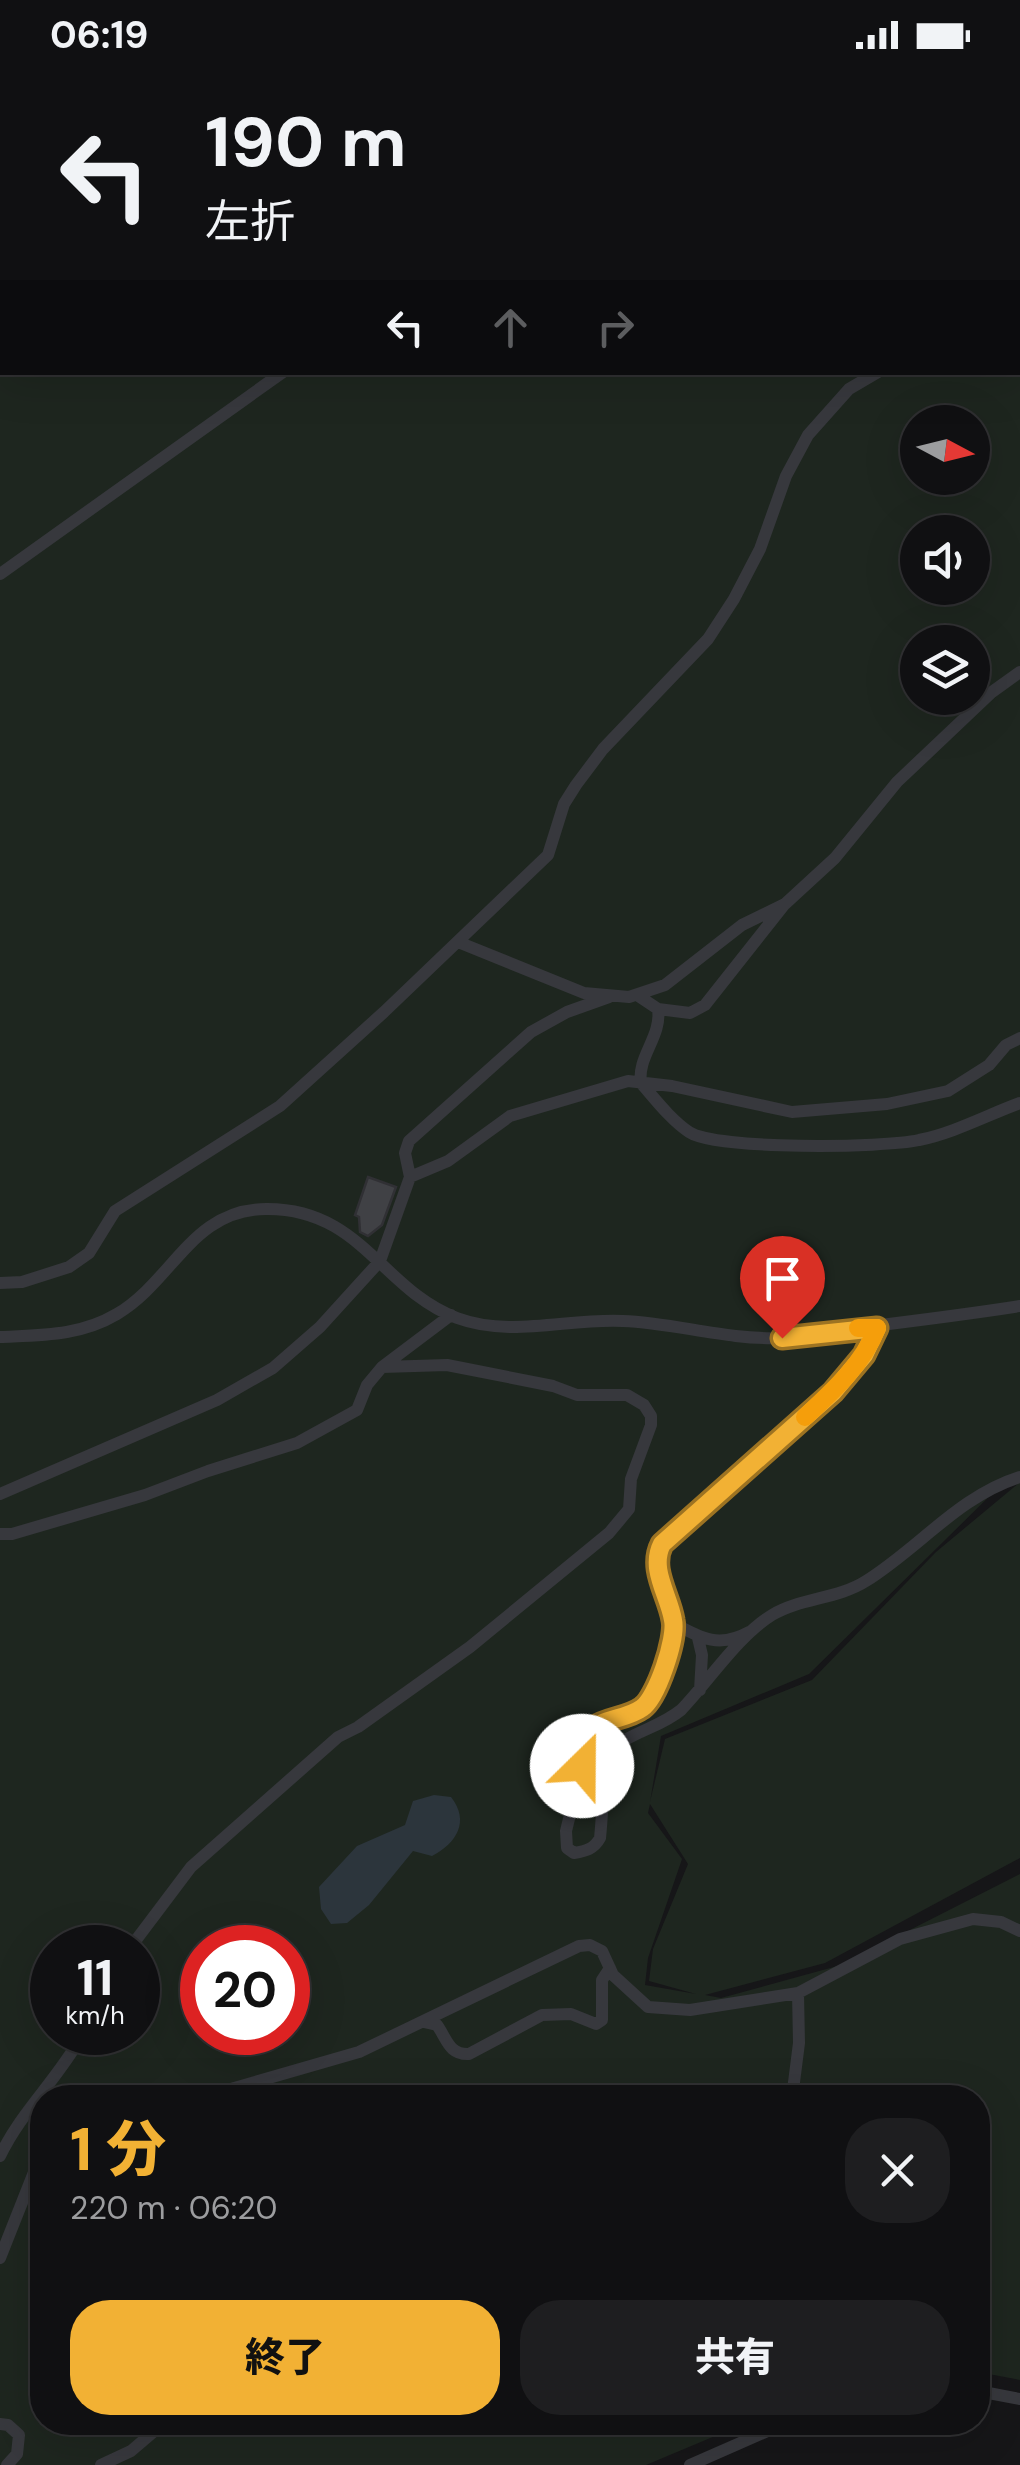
<!DOCTYPE html>
<html lang="ja">
<head>
<meta charset="utf-8">
<style>
  :root { --surface:#101012; --page:#1e1e20; --text:#f1f3f6; --muted:#9c9d9f; --line:#303032; --accent:#f2b134 }
  body { margin:0; font-family:"DM Sans","Noto Sans JP",sans-serif; background:var(--page); color:var(--text); height:100vh; display:flex; flex-direction:column; font-size:38px; white-space:nowrap }
  * { box-sizing:border-box; margin:0 }
  p { font-size:32px; color:var(--muted) }
  .icon { flex:none; width:55px; height:55px; fill:none; stroke:currentColor; stroke-width:2; stroke-linecap:round; stroke-linejoin:round }
  .map { position:relative; flex:1; overflow:hidden }
  .sheet { position:absolute; left:30px; top:2015px; width:960px; height:350px; display:flex; flex-direction:column; background:var(--surface); border-radius:40px; box-shadow:0 10px 40px #0002,0 0 0 2px var(--line) }
  .sheet>* { flex:none }
  .top-card { position:absolute; left:0px; top:0px; width:1020px; height:305px; box-shadow:0 10px 40px #0002,0 0 0 2px var(--line); background:#101012; color:var(--text); overflow:hidden }
  .needle { width:65px; rotate:97deg }
  .buttons { position:absolute; left:900px; top:335px; display:grid; gap:20px }
  .buttons a { display:grid; place-items:center; width:90px; height:90px; border-radius:50%; background:var(--surface); box-shadow:0 10px 40px #0002,0 0 0 2px var(--line); font-size:50px }
  .speed { position:absolute; left:30px; top:1855px; display:flex; gap:20px; font-size:50px; font-weight:700; text-align:center }
  .speed>* { display:grid; place-content:center; width:130px; height:130px; border-radius:50%; background:var(--surface); box-shadow:0 10px 40px #0002,0 0 0 2px var(--line); line-height:1 }
  .speed small { font-size:25px; font-weight:400 }
  .speed .limit { border:15px solid #d22; background:#fff; color:#111 }
  .pin { position:absolute; display:grid; place-items:center; width:85px; height:85px; color:#fff; margin:-102px -42px; border-radius:50% 50% 50% 0; rotate:-45deg; box-shadow:0 0 10px #0007 }
  .pin .icon { rotate:45deg }
  .me { position:absolute; width:110px; margin:-55px; rotate:23deg; stroke-linejoin:round; filter:drop-shadow(0 0 8px #0008) }
  .turn { display:flex; align-items:center; gap:35px; height:210px; padding:0 40px; font-size:45px }
  .turn .icon { width:130px; height:130px; stroke-width:2.5 }
  .turn b { display:block; font-size:70px; line-height:85px }
  .lanes { display:flex; align-items:center; height:95px; padding:0 40px; background:#0003; justify-content:center; gap:50px; direction:ltr }
  .lanes .off { opacity:.35 }
  .round { display:grid; place-items:center; flex:none; width:105px; height:105px; border-radius:40px; background:var(--page) }
  .headline { display:flex; align-items:center; justify-content:space-between; height:170px; padding:0 40px }
  h1 { font-size:60px; font-weight:800; line-height:75px; color:var(--accent) }
  .button { display:flex; gap:20px; margin-top:auto; padding:20px 40px }
  .button a { flex:1; height:115px; border-radius:40px; background:var(--accent); color:#111; font-size:40px; font-weight:800; line-height:115px; text-align:center }
  .button a+a { background:var(--page); color:var(--text) }
  .status { display:flex; justify-content:space-between; align-items:center; height:70px; padding:0 50px; background:var(--surface); direction:ltr }
  .status svg { height:28px; fill:currentColor }
  .map>svg:first-child { display:block }
  .green { fill:#1e261f; fill-rule:evenodd }
  .water { fill:#2c353c }
  .building { fill:#404145; stroke:#303034; stroke-width:2.5 }
  .lines { fill:none; stroke-linecap:round; stroke-linejoin:round }
  .service { stroke:#37383d; stroke-width:12 }
  .route-casing { stroke:#9d7322; stroke-width:25 }
  .route { stroke:#f2b134; stroke-width:18 }
  .slow { stroke:#f59e0b; stroke-width:18 }
</style>
</head>
<body>
<div class="status"><b>06:19</b><svg viewBox="0 0 49 12"><path d="M0 12V9h3v3zM5 12V6h3v6zM10 12V3h3v9zM15 12V0h3v12zM26 1h20v11H26zM47 4h2v5h-2z"/></svg></div>
<div class="map">
<svg width="1020" height="2395" viewBox="0 0 1020 2395">
  <rect width="100%" height="100%" fill="#161618"/>
  <path class="green" d="M0 0H1020V1403L1011 1405 809 1604 661 1666 650 1732 665 1669 812 1610 936 1482 1020 1412V1788L825 1893 705 1925 721 1928 841 1895 1020 1804V2310L978 2302V2028H42V2352L746 2353 646 2395H0ZM2 2H1018V302H2ZM918 352H972V408H918ZM918 462H972V518H918ZM918 572H972V628H918ZM650 1734 688 1794 653 1879 649 1911 696 1924 645 1915 648 1888 682 1789 648 1743ZM52 1878H138V1962H52ZM202 1878H288V1962H202Z"/>
  <path class="water" d="M434 1725 451 1727C470 1751 457 1773 432 1786L413 1781 369 1835 347 1853 331 1854 321 1839 319 1817 357 1776 405 1755 413 1731Z"/>
  <path class="building" d="M368 1107 396 1117 382 1155 368 1166 360 1162 359 1147 355 1145Z"/>
  <g class="lines">
    <path class="service" d="M476 0V2
      M515 0 518 2
      M557 0 560 2
      M241 2 250 0
      M0 58 2 59
      M1018 156H1020
      M0 194 2 192
      M1018 252H1020
      M0 504 283 302
      M458 872 584 923 629 927 665 915 742 855 785 834 835 788 897 712 992 622 1020 602
      M637 925 658 939C662 967 637 986 641 1013 655 1029 671 1050 689 1062 716 1080 884 1078 919 1070 954 1063 987 1045 1020 1033
      M658 939 690 943 705 935 784 835
      M410 1107 405 1083 409 1071 531 962 567 942 609 927
      M0 1213 22 1212 69 1197 89 1183 115 1141 280 1036 384 942 548 785 564 734 576 715 603 679 708 569 734 529 760 479 786 406 808 365 849 319 878 302
      M877 1258 864 1285 833 1321 662 1474C648 1501 671 1526 674 1552 677 1579 658 1615 645 1637L591 1659 566 1761 567 1778 574 1783C586 1781 594 1779 600 1768 603 1743 602 1683 625 1670 644 1659 664 1654 681 1640 709 1611 738 1566 772 1545 800 1528 838 1529 866 1511 919 1478 959 1426 1020 1407
      M0 1267C42 1265 80 1266 117 1244 173 1211 192 1139 266 1139 361 1138 382 1220 457 1248 511 1268 568 1248 623 1251 675 1253 727 1270 780 1268 803 1268 826 1262 848 1259 905 1252 963 1245 1020 1236
      M0 1424 217 1330 273 1298 320 1257 380 1191 410 1107 448 1091 510 1046 628 1011 672 1016 792 1042 887 1034 948 1021 989 995 1006 975 1020 968
      M0 1464H12L145 1425 208 1401 297 1373 357 1340 367 1315 382 1297 451 1245
      M675 1554C702 1569 720 1578 749 1562
      M698 1568 702 1585 700 1620
      M130 1878 191 1797 338 1667 358 1657 470 1577 609 1463 629 1439 631 1409 651 1355V1346L644 1335 627 1325H577L553 1316 447 1295 382 1297
      M424 1952 437 1955C447 1969 449 1985 469 1984L542 1945 571 1944 596 1954 602 1950V1910L610 1898
      M93 2028 124 2020 197 2025 217 2023 359 1982 579 1876 590 1875 602 1881 613 1905 648 1937 690 1940 798 1923 900 1869 973 1849 1001 1852 1020 1861
      M792 2028 799 1973 798 1923
      M0 2086C22 2040 60 2007 84 1962
      M0 2188 42 2082
      M978 2321 1020 2329
      M0 2354 8 2355 19 2365 17 2384 7 2395
      M101 2395 131 2381 165 2352
      M690 2395 788 2352"/>
  </g>
  <g class="lines">
    <defs>
      <path id="route" d="M582 1696 591 1659C606 1648 627 1649 642 1638 657 1628 677 1568 673 1550 669 1525 649 1499 662 1474L833 1322 864 1285 877 1258 782 1268"/>
    </defs>
    <use href="#route" class="route-casing"/>
    <use href="#route" class="route"/>
    <path class="slow" d="M805 1347C833 1321 863 1294 877 1258H858"/>
  </g>
</svg>
<div class="buttons">
<a><svg class="needle" viewBox="-14 -14 28 28"><path d="M0-13l5 13h-10z" fill="#e53935"/><path d="M0 13l5-13h-10z" fill="#9c9d9f"/></svg></a>
<a><svg class="icon" aria-label="sound" viewBox="0 0 24 24"><path d="M4 9h4l5-4v14l-5-4H4zM17 9q2 3 0 6"/></svg></a>
<a><svg class="icon" aria-label="layers" viewBox="0 0 24 24"><path d="M12 4l9 5-9 5-9-5zM3 14l9 5 9-5"/></svg></a>
</div>
<div class="speed"><div>11<small>km/h</small></div><div class="limit">20</div></div>
<div class="pin" style="left:782px;top:1268px;background:#d93025"><svg class="icon" aria-label="arrive" viewBox="0 0 24 24"><path d="M6 21V4h12l-3 4 3 4H6"/></svg></div>
<svg class="me" style="left:582px;top:1696px" viewBox="-20 -20 40 40"><circle r="19" fill="#fff"/><path d="M0-13L10 11 0 6-10 11z" fill="#f2b134"/></svg>
<div class="top-card">
<div class="turn"><svg class="icon" aria-label="left" viewBox="0 0 24 24"><path d="M17 20v-9H6M10 6l-5 5 5 5"/></svg><div><b>190 m</b>左折</div></div>
<div class="lanes"><svg class="icon" aria-label="left" viewBox="0 0 24 24"><path d="M17 20v-9H6M10 6l-5 5 5 5"/></svg><svg class="icon off" aria-label="ahead" viewBox="0 0 24 24"><path d="M12 20V5M6 11l6-6 6 6"/></svg><svg class="icon off" aria-label="right" viewBox="0 0 24 24"><path d="M7 20v-9h11M14 6l5 5-5 5"/></svg></div>
</div>
<section class="sheet">
<div class="headline"><div><h1>1 分</h1><p>220 m · 06:20</p></div><a class="round"><svg class="icon" aria-label="close" viewBox="0 0 24 24"><path d="M6 6l12 12M18 6L6 18"/></svg></a></div>
<div class="button"><a>終了</a><a>共有</a></div>
</section>
</div>
</body>
</html>
